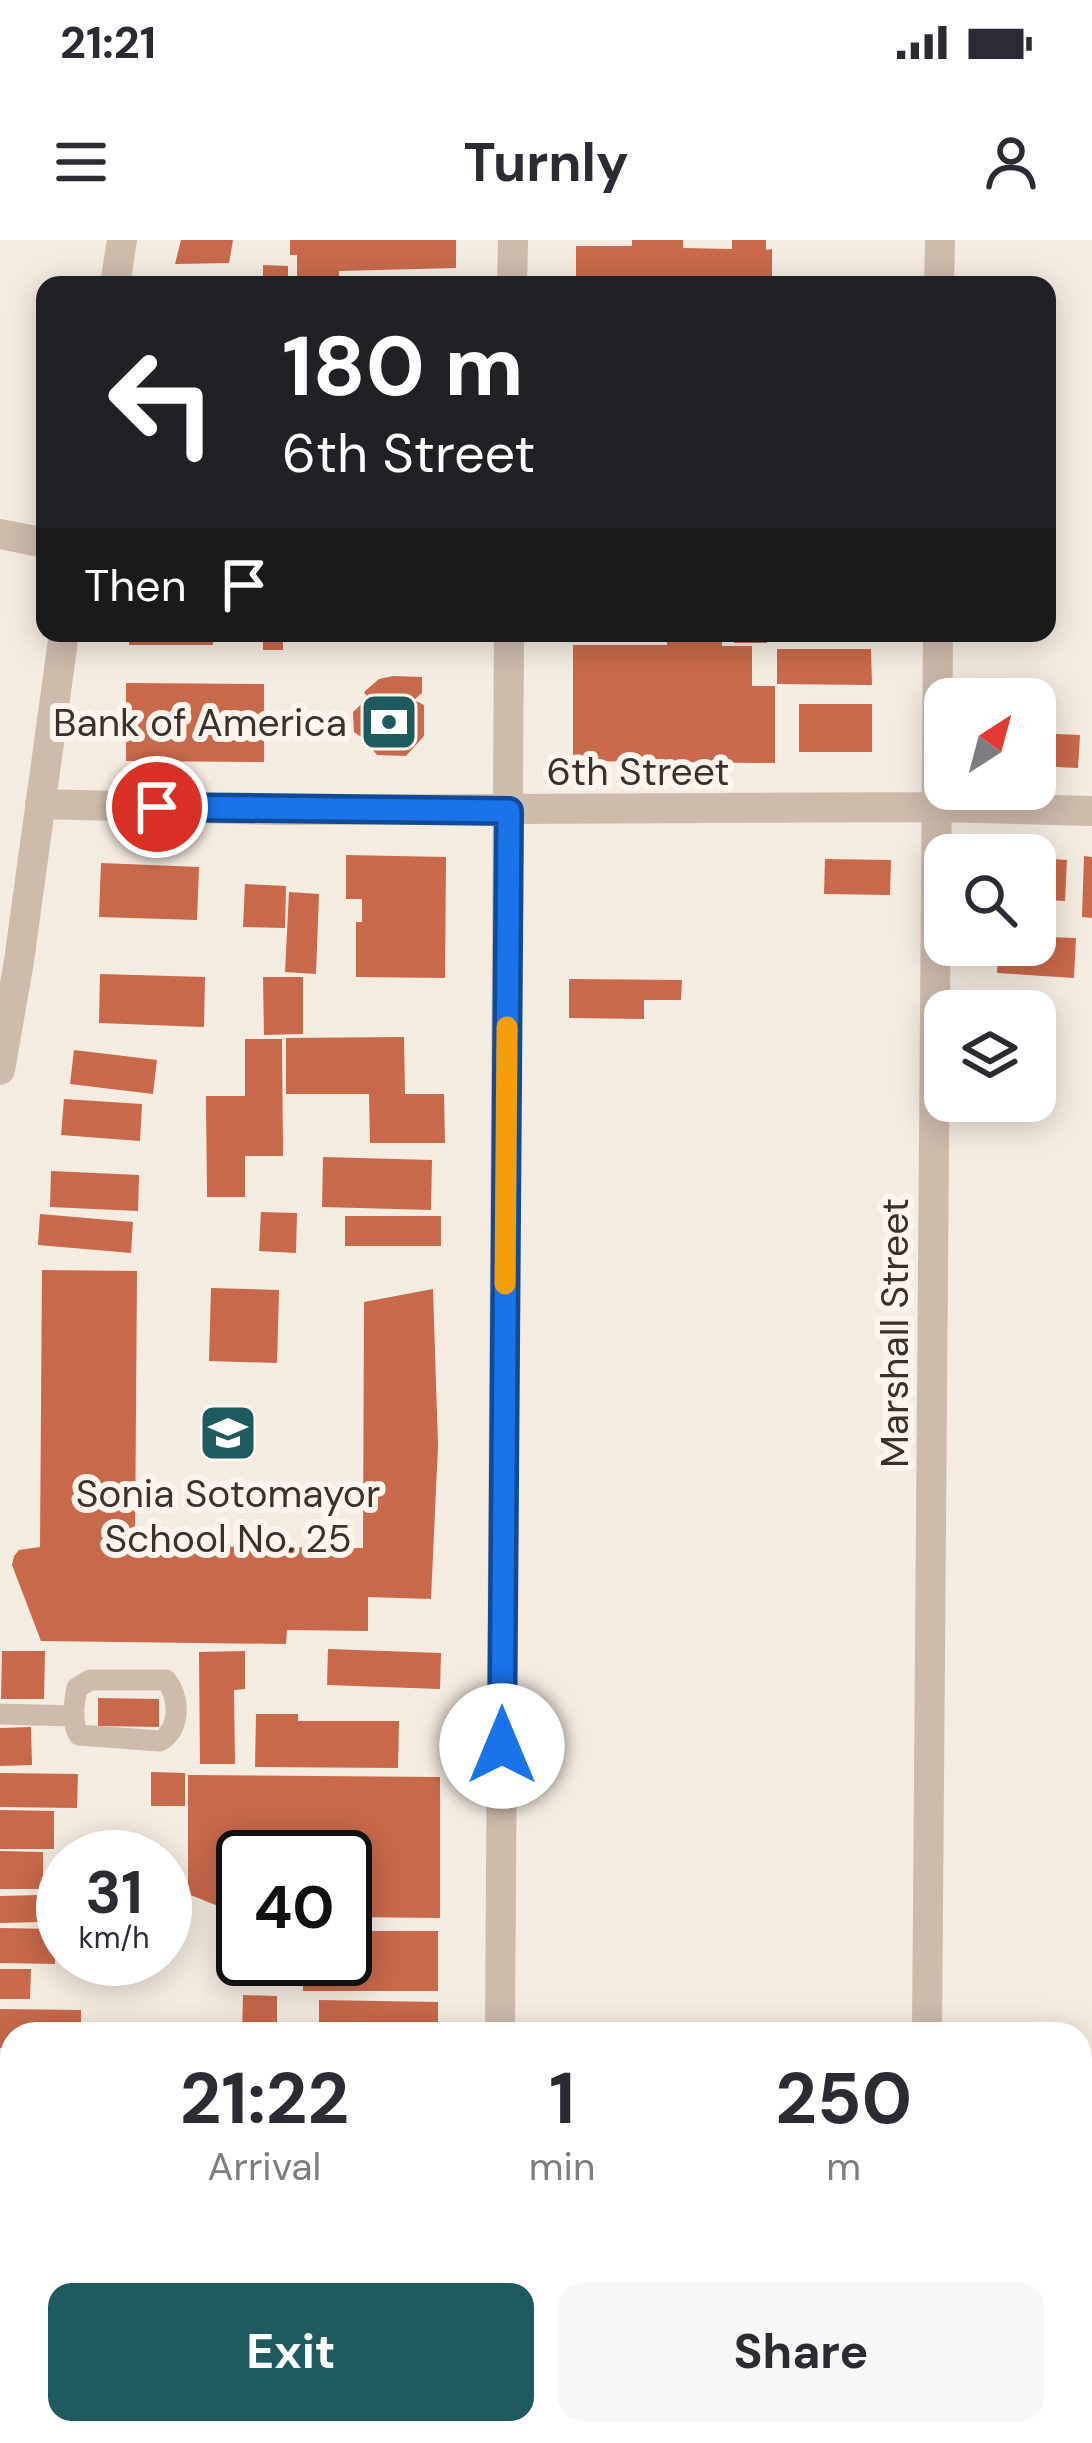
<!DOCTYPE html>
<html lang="en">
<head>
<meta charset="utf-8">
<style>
  :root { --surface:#fff; --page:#f7f7f7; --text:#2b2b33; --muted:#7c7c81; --accent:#1f5a5e }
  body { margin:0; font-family:"DM Sans",sans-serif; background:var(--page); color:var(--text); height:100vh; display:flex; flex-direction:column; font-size:45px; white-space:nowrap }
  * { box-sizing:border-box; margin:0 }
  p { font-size:39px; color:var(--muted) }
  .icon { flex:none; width:66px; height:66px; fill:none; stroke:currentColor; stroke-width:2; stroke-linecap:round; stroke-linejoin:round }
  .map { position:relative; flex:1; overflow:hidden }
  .details { position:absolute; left:0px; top:1782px; width:1092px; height:423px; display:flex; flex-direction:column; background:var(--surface); border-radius:36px 36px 0 0; box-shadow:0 6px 30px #0003 }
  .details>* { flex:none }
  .top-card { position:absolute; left:36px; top:36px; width:1020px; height:366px; border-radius:24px; box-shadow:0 6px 30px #0003; background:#202124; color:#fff; overflow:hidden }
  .needle { width:78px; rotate:36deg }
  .fabs { position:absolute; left:924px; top:438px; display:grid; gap:24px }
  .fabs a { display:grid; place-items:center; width:132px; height:132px; border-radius:24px; background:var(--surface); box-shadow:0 6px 30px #0003; font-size:60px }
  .speed { position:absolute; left:36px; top:1590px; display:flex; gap:24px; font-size:60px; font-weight:700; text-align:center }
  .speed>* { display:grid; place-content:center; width:156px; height:156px; border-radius:50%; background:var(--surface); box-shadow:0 6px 30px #0003; line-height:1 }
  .speed small { font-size:30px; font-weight:400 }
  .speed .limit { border:6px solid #111; border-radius:18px; background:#fff; color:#111 }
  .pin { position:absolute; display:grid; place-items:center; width:102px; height:102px; color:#fff; margin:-51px; border:6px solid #fff; border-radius:50%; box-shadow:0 3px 12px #0007 }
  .me { position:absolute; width:132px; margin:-66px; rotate:0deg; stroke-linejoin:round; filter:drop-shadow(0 0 9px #0008) }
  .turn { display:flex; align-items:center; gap:42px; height:252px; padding:0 48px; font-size:54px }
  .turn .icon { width:156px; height:156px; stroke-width:2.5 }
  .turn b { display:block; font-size:84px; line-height:102px }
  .then { display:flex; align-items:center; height:114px; padding:0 48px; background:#0003; gap:24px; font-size:45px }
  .eta { display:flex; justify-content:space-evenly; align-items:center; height:204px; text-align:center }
  .eta b { font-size:72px; font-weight:700; line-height:84px }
  .primary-button { display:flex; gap:24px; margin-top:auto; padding:24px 48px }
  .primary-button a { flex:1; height:138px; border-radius:24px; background:var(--accent); color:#fff; font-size:48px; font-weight:700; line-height:138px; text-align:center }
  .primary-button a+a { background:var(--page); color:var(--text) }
  .status { display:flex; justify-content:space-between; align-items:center; height:84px; padding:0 60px; background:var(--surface); direction:ltr }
  .status svg { height:33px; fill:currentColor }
  header { display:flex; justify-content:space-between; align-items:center; height:156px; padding:0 48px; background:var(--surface); font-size:54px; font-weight:700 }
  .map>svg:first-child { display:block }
  .building { fill:#c8694b }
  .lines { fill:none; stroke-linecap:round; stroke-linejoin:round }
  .service { stroke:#cdbbac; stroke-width:21 }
  .minor { stroke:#cdbbac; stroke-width:30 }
  .tertiary { stroke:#cdbbac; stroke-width:30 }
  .route-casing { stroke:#114b97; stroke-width:30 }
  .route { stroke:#1a73e8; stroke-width:21 }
  .slow { stroke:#f59e0b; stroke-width:21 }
  .labels { text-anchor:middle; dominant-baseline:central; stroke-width:12; stroke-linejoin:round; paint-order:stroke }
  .poi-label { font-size:39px; fill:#3b302b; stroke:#fbf5ee; text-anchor:end }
  .street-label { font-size:39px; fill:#3b302b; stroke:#fbf5ee }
</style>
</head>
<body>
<div class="status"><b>21:21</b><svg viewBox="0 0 49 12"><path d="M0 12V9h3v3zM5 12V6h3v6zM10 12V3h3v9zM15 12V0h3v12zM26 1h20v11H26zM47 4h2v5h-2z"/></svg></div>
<header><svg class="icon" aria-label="menu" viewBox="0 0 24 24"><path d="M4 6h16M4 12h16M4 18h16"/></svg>Turnly<svg class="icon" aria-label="person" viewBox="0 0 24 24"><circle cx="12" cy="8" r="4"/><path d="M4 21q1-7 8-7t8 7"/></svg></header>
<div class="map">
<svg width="1092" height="2203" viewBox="0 0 1092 2203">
  <rect width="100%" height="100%" fill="#f4ebe1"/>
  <path class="building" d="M181 0H233L229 23 175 24Z
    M290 0H456V28L339 31V45H297V15H290Z
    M632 0H683V8L732 9V0H766V10L772 9V45H576V6H632Z
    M263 25 288 26V45H263Z
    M129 393H213V405H129Z
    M263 393H283V410H263Z
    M667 393H722V406H752V446H775V523L573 521V405H667Z
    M734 393H767V403H734Z
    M777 409H871L872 445 777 444Z
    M393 436 422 437V453L414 460 424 465V496L406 516 377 515 364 499 354 492 353 472 368 458 364 452 379 439Z
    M126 443 264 444V522L126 521Z
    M799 464H872V512H799Z
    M1035 493 1080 495 1078 528 1035 526Z
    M346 615 446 617 445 738 356 737V682H362V659H346Z
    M1084 616 1092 617V678L1082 677Z
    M1035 618 1067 620 1065 661 1048 660 1046 697 1076 698 1074 738 997 733 998 705H1035Z
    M825 619 891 620 890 655 824 654Z
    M101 623 199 627 197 680 99 677Z
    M245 644 286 646 285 688 243 687Z
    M289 652 319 654 316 734 285 732Z
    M100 734 205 737 204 787 99 783Z
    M263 737H303V794L264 795Z
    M569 739 682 740 681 760H644V779L569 778Z
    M404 797 405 854H444L445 903H370L369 854H286V798Z
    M245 799H282L283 916H245V957H207L206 856H245Z
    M74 810 157 820 153 854 70 844Z
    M64 859 142 864 140 901 61 895Z
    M323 917 432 920 431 970 322 967Z
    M51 931 139 935 138 971 50 967Z
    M261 972 297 973 296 1013 259 1011Z
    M40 974 133 982 131 1013 38 1005Z
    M345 976H441V1006H345Z
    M42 1030 137 1031 135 1306 363 1308 364 1062 433 1049 438 1206 431 1359 368 1357V1391L287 1390 286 1404 41 1401 12 1325 14 1316 19 1310 40 1307Z
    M211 1048 279 1050 277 1123 209 1121Z
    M328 1409 441 1413 440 1449 327 1445Z
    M2 1411H45L44 1459H1Z
    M245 1411V1449L234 1450 235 1524H200L199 1412Z
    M98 1458 159 1459V1487L98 1486Z
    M256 1474H298V1481H399L398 1528 255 1527Z
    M31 1487 32 1525 0 1526V1488Z
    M151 1532 185 1533V1566H151Z
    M0 1533 78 1534 77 1568 0 1567Z
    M188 1535 440 1537V1678L345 1677V1617H243V1676L188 1654Z
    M0 1570 54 1571V1609H0Z
    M79 1610 132 1612V1617H79Z
    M0 1611 43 1612V1649H0Z
    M40 1655 41 1682 0 1683V1656Z
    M0 1688 56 1689 55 1724 0 1723Z
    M345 1691H438V1751H303V1719H345Z
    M0 1729H31L30 1759H0Z
    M243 1755 277 1756V1794H242Z
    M319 1760 438 1762V1794H319Z
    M0 1769 81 1770V1794H12V1808H0Z
    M132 1784 172 1785V1794H132Z
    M0 1826H12V1863H0Z
    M0 1989H12V2054H0Z
    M0 2180H12V2193H34V2203H0Z
    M163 2193H196V2203H163Z
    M581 2195 679 2196V2203H580Z"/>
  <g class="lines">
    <path class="service" d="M90 1440H166C180 1458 181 1489 160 1501L79 1495C71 1483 74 1462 77 1448Z
      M0 1474 74 1476
      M263 2193 284 2203 373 2201 378 2193"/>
    <path class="minor" d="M115 45 122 0
      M939 45 940 0
      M0 294 45 303
      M40 564 275 570 937 567 1092 571
      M0 830 19 721 64 393
      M927 1794 938 393
      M0 1936H12
      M1080 1940H1092
      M925 2203V2193"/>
    <path class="tertiary" d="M512 45 513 0
      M500 1794 509 393
      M495 2203V2193"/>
  </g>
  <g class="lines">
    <defs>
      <path id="route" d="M157 567 509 571 502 1506"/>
    </defs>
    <use href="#route" class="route-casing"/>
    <use href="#route" class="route"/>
    <path class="slow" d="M505 1044 507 787"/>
  </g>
  <defs>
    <symbol id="bank-square" viewBox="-11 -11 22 22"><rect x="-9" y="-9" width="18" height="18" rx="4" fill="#1f5a5e" stroke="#fbf5ee"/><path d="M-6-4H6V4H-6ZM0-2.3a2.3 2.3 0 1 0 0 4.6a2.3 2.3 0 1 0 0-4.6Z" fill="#fff"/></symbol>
    <symbol id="school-square" viewBox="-11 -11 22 22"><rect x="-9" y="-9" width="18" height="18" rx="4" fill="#1f5a5e" stroke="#fbf5ee"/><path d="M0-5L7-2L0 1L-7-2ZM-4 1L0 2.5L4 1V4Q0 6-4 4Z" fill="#fff"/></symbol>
  </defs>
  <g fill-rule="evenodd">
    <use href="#bank-square" x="356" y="449" width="66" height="66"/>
    <use href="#school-square" x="195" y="1160" width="66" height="66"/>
  </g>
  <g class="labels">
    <g class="poi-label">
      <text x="347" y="482">Bank of America</text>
      <text x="228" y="1253" text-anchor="middle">Sonia Sotomayor<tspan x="228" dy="45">School No. 25</tspan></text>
    </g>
    <g class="street-label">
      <text x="638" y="531">6th Street</text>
      <text transform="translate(894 1093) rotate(-90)">Marshall Street</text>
    </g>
  </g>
</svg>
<div class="fabs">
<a><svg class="needle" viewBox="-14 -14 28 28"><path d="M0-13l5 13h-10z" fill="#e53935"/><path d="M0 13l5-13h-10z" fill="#7c7c81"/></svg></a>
<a><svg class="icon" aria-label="search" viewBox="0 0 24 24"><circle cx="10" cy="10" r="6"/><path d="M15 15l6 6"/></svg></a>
<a><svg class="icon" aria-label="layers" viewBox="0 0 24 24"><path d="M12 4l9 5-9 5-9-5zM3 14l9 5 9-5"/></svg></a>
</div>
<div class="speed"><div>31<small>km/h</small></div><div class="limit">40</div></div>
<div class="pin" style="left:157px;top:567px;background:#d93025"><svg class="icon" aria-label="arrive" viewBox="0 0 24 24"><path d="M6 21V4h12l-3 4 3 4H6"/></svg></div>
<svg class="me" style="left:502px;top:1506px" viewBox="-20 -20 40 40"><circle r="19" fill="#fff"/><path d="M0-13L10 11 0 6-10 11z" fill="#1a73e8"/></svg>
<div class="top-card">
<div class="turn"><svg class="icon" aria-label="left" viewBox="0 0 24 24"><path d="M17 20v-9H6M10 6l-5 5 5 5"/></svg><div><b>180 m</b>6th Street</div></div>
<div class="then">Then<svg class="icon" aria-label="arrive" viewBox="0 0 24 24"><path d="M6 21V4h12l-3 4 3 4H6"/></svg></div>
</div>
<section class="details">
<div class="eta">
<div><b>21:22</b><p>Arrival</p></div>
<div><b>1</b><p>min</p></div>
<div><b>250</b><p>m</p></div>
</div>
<div class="primary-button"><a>Exit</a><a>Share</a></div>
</section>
</div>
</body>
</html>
